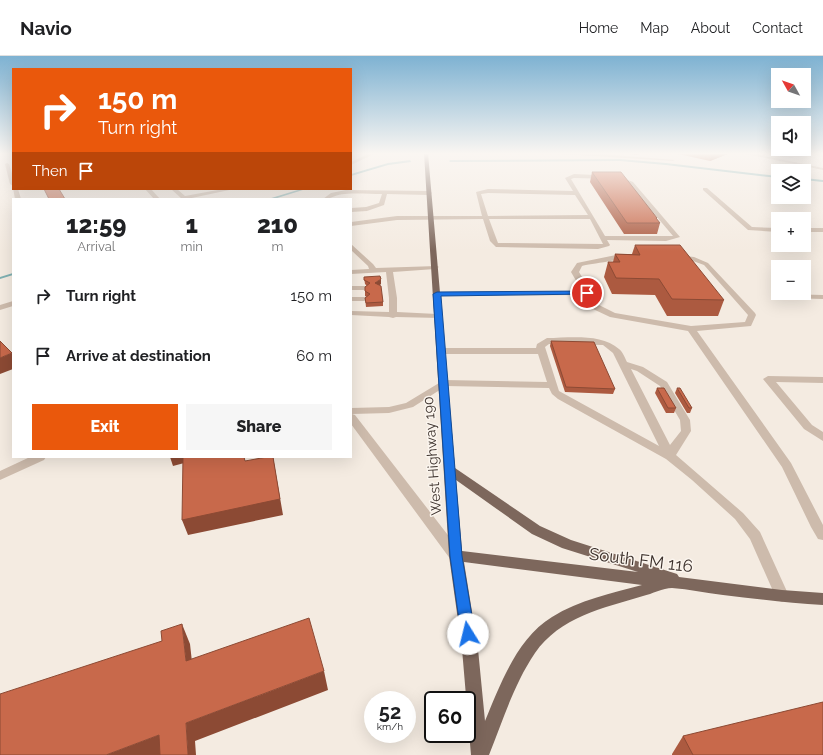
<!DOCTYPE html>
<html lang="en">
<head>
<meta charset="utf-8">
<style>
  :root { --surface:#fff; --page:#f6f6f6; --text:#202124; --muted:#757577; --line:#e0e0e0; --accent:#ea580c }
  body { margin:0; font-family:Raleway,sans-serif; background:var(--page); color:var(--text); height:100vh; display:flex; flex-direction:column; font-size:15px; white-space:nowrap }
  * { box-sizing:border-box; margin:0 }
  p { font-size:13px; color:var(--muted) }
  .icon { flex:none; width:22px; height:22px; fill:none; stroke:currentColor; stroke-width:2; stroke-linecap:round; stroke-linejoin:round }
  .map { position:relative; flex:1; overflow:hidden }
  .side { position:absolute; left:12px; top:142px; width:340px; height:260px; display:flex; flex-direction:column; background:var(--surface); border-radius:0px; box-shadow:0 4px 16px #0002 }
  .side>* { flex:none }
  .guide { position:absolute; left:12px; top:12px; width:340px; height:122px; border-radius:0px; box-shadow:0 4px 16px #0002; background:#ea580c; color:#fff; overflow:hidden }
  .needle { width:26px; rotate:310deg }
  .buttons { position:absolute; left:771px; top:12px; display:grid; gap:8px }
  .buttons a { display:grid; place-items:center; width:40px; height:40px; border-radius:0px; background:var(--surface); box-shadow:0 4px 16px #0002; font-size:20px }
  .speed { position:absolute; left:364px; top:635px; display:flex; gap:8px; font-size:20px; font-weight:700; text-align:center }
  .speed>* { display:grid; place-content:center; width:52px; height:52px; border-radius:50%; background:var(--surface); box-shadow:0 4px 16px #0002; line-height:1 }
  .speed small { font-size:10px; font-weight:400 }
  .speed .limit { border:2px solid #111; border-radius:6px; background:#fff; color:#111 }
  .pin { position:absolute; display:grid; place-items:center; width:34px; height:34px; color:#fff; margin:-17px; border:2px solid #fff; border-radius:50%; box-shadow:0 1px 4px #0007 }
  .me { position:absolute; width:44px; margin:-22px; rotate:351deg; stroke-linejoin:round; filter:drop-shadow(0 0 3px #0008) }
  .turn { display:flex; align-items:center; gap:14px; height:84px; padding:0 20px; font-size:18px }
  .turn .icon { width:52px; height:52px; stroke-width:2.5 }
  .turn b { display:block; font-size:28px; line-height:34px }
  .then { display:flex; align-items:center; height:38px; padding:0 20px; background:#0003; gap:8px; font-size:15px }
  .eta { display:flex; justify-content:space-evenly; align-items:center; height:68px; text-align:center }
  .eta b { font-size:24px; font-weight:800; line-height:28px }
  .button { display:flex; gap:8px; margin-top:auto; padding:8px 20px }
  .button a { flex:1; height:46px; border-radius:0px; background:var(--accent); color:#fff; font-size:16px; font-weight:800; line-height:46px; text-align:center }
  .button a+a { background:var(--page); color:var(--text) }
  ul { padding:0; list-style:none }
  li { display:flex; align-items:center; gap:12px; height:60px; padding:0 20px }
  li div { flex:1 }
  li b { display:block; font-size:15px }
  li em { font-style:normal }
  header { display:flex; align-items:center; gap:24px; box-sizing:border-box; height:56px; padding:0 20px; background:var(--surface); border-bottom:1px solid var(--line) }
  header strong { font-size:19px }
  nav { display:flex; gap:22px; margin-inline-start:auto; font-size:14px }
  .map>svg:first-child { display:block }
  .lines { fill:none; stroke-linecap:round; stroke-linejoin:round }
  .stream { fill:#7fb0b2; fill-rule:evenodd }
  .minor { fill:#cdbbac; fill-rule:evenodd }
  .major { fill:#7d675c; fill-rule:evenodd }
  .wall { fill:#ac5a40 }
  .shaded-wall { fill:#8c4a34 }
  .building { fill:#c8694b; stroke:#8c4a34 }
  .route { fill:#1a73e8; stroke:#114b97 }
  .labels { text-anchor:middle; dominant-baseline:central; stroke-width:3; stroke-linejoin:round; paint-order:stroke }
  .street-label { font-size:14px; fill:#3b302b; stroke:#fbf5ee }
  .near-street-label { font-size:17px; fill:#3b302b; stroke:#fbf5ee }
</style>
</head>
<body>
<header>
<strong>Navio</strong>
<nav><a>Home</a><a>Map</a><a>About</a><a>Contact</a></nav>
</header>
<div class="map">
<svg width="823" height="699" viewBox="0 0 823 699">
  <rect width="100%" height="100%" fill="#f4ebe1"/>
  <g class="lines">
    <path class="stream" d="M620 103 666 107 778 120V122L666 109 620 105 450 106 449 105 450 104Z
      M410 104 411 106 388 109 351 120V118L388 107Z
      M804 122 823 124V126L804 124Z
      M301 133H306L274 143H268Z
      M13 217V219L0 223V221Z"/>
    <path class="minor" d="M370 97H376L351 109V106Z
      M546 97H587L675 104 673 105Z
      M741 97H751L823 112V114Z
      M7 107 9 108 13 120V130L10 128 5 108Z
      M574 118 617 120 633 126 680 181 666 185 607 184 610 189 609 190 598 193 496 191 490 185 483 163 397 164 351 170V166L397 160H482L476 136 488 133 573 135 565 122ZM574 122 616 123 629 128 673 180H605L571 123ZM488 137 575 139 588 159 488 160 481 138ZM489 163H590L603 188 498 187Z
      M13 132 18 133 21 143H15Z
      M703 132H707L752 171 778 172V176L748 174 703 134Z
      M145 133H151L160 143H154Z
      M171 133H177L185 140 223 133H234L187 143H182Z
      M346 134 429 135 432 137 429 139 387 138 384 149 367 155 351 156V152L366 151 379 147 382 138C370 138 357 137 345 138 337 138 331 143 323 143L331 137Z
      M804 172H823V176H804Z
      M351 188 373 208 376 212 437 210 439 211 435 213 393 216 397 242V256L437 258H440V262L396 261 393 262 389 261 351 259V255L389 256V242L386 216 351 218V214L369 213 368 210 351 194Z
      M616 199H627L630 201C628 203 589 208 582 210L579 216 599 249 615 257 691 270 745 266 748 259 704 209 693 205 675 202 674 201 677 199 694 201 708 207 755 257 756 259 751 270 697 275 791 407 823 469V484L818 483 811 471 782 411 688 275 610 261 593 253 585 239 437 240 433 238 437 236 582 235 571 216 577 207Z
      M351 230H365L369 232 365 234H351Z
      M783 238 823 239V243L786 242 782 240Z
      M351 241H365L369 243 365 245H351Z
      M13 245V250L0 254V249Z
      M547 282C569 282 601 277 619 293 623 296 625 302 627 306L643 311 667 326 690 364 691 375 676 399 743 457 760 476 789 540 787 544 782 546 777 544 750 483 735 463 692 424 666 403 558 343 552 338 549 332 446 330 413 351 389 357 352 358 355 359 461 496 463 500 461 504 456 505 451 504 351 368V352L389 351 406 347 444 324 547 326 538 298H442L438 295 442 292H536L537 288ZM549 288 603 289 613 297 659 390 559 335 545 291ZM631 313 637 315 660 330 680 364 681 375 670 389Z
      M768 320 823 321V327L776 326 812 369 823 376V385L804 373 763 323Z
      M30 401H46L44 404 0 424V415Z"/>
    <path class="major" d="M424 97H428L455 412 540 470 571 484 677 518 679 521 782 534 823 537V549C790 547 757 543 723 539 706 537 689 533 672 532 663 532 652 538 643 540 603 552 560 561 535 597 514 628 503 664 489 699H471L462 593 449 500ZM456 424 532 478 562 492 638 516 462 495ZM464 506 642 529C612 537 579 544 552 561 517 582 500 629 485 665L478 593Z"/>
  </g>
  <path class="wall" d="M626 97H642L636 99Z
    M674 97H730L710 105Z
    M592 116 657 162V164L660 167 657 178H624L590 126Z
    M635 189 724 244 718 260H667L655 239 612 238 604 221 608 206H613L615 198H632Z
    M364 221 381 228 379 229 383 246V250L366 251 365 242 367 241 365 240V231L367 230 365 228Z
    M551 285 615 333 613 338 565 336 550 290Z
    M657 332 676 352 674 357H666L655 337Z
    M677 332 692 352 690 357H687L675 337Z
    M683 680 823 699H672V698Z"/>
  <path class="shaded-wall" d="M637 97H642L636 99Z
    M712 97H730L710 105Z
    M381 223V228L376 232 375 227Z
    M12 297 13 300V313L0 318V302Z
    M170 401H186L188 406 173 410Z
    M273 401 283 459 188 479 182 464Z
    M182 568 190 588 194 624 186 605Z
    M324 615 328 634 195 685 196 699H188L186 667Z
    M159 679 164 699H106Z"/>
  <path class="building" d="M592 116H621L657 162H656L660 167H627Z
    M44 133H59L65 143H49Z
    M635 189H680L724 244 672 243 659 223 616 222 608 206H620L615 198 640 199Z
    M380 220 381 223 375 227 381 230 383 246 366 247 365 242 370 238 365 235V231L370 227 364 224V221Z
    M0 285 12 297 0 302Z
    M551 285 594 286 615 333 566 331Z
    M657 332H664L676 352H668Z
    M677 332H680L692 352H689Z
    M183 401H244L245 405 267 401H273L280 443 182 464Z
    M309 562 324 615 186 667 188 699H160L159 679 106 699H0V638L162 585 161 575 182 568 186 605Z
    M823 646V699H693L683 680Z"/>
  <linearGradient id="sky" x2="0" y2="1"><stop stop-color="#7eb2d2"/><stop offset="0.5" stop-color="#faf6f2"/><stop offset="1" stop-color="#faf6f2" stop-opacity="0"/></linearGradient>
  <rect width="823" height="195" fill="url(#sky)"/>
  <path class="route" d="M587 235 591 237 590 238 441 240 462 500 475 578 473 582 468 584 463 582 461 578 450 500 433 238 437 236Z"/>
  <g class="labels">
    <g class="street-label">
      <text transform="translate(432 400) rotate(-94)">West Highway 190</text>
    </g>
    <g class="near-street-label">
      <text transform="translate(641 504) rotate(7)">South FM 116</text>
    </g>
  </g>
</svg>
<div class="buttons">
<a><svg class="needle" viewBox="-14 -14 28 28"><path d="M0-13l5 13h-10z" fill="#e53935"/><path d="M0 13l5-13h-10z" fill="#757577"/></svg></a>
<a><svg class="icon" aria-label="sound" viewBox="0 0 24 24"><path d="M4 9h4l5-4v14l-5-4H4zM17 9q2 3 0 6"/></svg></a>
<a><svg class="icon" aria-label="layers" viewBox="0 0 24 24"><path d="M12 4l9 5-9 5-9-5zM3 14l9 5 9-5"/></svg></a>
<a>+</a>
<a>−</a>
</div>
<div class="speed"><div>52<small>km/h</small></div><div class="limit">60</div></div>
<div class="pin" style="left:587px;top:237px;background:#d93025"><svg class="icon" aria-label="arrive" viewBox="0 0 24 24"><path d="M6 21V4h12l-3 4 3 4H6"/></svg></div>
<svg class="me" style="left:468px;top:578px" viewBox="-20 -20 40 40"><circle r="19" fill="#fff"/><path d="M0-13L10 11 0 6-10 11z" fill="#1a73e8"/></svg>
<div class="guide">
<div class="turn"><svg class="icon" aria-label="right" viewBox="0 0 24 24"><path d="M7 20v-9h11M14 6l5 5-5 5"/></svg><div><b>150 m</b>Turn right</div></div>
<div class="then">Then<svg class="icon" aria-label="arrive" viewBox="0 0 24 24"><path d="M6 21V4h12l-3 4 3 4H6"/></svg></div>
</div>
<section class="side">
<div class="eta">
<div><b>12:59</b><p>Arrival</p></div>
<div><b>1</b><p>min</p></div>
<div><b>210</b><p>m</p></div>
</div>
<ul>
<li><svg class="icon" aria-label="right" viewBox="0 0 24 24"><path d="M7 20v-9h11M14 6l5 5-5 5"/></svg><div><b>Turn right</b></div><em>150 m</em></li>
<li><svg class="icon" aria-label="arrive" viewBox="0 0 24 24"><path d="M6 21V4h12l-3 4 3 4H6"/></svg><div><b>Arrive at destination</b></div><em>60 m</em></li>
</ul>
<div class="button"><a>Exit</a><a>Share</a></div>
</section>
</div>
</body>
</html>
